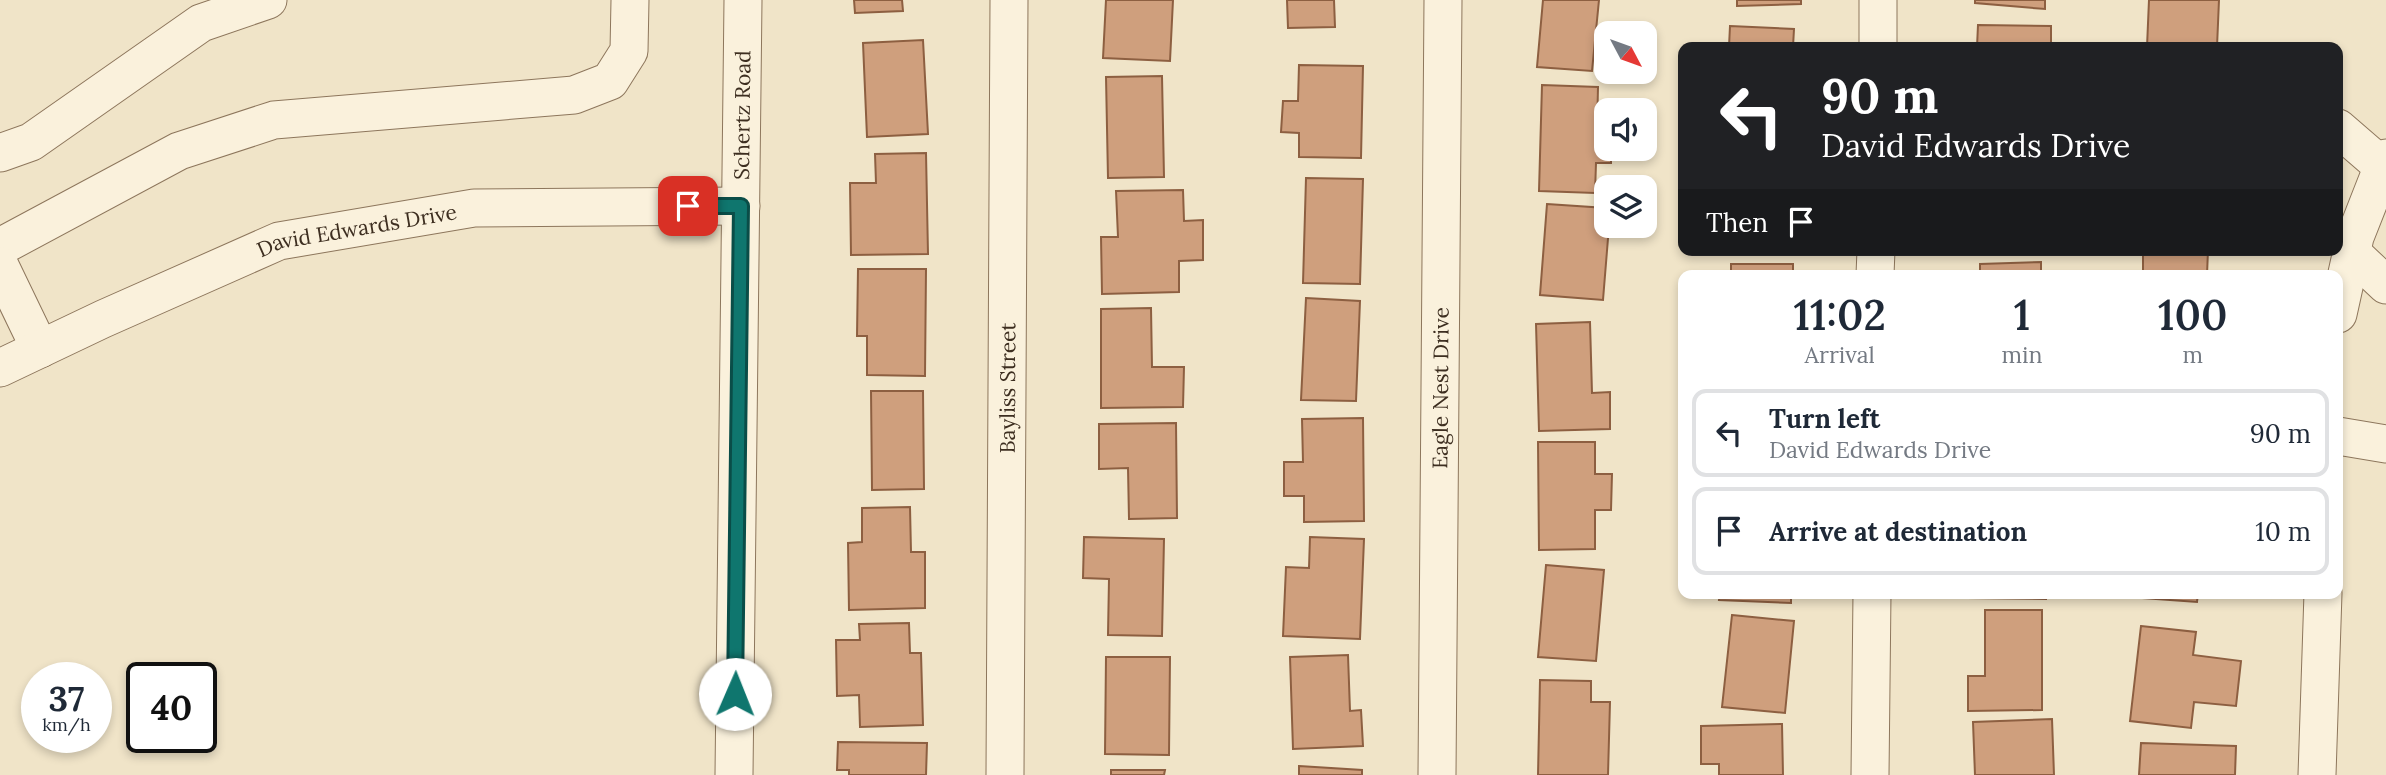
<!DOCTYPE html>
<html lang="en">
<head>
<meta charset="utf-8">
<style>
  :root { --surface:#fff; --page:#f2f2f3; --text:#1f2937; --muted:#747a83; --line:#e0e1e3 }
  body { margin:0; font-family:Lora,serif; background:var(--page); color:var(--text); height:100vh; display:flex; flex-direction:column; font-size:26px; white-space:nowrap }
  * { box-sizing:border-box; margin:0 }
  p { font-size:23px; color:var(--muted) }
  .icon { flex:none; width:38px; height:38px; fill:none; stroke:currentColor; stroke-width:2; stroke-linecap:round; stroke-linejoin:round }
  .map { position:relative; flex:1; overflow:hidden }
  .panel { position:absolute; left:1678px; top:270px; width:665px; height:329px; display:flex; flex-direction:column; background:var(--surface); border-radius:14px; box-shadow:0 4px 10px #0003 }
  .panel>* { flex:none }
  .top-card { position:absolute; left:1678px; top:42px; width:665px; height:214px; border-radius:14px; box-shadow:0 4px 10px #0003; background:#202124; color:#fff; overflow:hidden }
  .needle { width:46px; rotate:131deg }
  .controls { position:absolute; left:1594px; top:21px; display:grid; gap:14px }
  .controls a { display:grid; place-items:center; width:63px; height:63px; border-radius:14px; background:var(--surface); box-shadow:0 4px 10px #0003; font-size:35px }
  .speed { position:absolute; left:21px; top:662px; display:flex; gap:14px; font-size:35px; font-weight:700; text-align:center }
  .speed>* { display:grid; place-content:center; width:91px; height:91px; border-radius:50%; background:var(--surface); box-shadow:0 4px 10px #0003; line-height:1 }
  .speed small { font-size:18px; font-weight:400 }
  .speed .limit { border:4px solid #111; border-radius:10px; background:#fff; color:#111 }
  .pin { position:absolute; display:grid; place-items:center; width:60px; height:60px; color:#fff; margin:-30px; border-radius:14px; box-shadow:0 4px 10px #0006 }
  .me { position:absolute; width:77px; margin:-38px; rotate:1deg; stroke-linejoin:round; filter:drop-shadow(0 0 5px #0008) }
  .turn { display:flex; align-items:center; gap:24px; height:147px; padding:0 28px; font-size:32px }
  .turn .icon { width:91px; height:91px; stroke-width:2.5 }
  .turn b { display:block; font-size:49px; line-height:60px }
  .then { display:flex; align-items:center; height:66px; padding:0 28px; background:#0003; gap:14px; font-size:26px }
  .eta { display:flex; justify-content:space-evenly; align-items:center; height:119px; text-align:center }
  .eta b { font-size:42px; font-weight:600; line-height:49px }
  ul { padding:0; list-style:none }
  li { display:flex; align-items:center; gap:21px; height:88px; margin:0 14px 10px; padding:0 14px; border:4px solid var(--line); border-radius:14px }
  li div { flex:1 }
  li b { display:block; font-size:26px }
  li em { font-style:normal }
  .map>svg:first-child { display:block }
  .building { fill:#cf9f7d; stroke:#8d5f41; stroke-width:2 }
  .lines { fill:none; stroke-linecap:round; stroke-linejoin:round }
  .minor-casing { stroke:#8d765c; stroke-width:39 }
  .minor { stroke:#faf1dc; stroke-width:37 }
  .route-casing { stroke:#0a4d48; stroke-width:18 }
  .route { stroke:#0f766e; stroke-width:12 }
  .labels { text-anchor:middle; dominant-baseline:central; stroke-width:5; stroke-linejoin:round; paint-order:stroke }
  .street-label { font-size:21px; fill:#3d2e20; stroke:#f7eed8 }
</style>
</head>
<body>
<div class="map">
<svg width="2386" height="775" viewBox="0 0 2386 775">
  <rect width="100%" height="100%" fill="#f0e4c8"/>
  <path class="building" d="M854 0H902L903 11 855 13Z
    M1106 0H1173L1170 61 1103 58Z
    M1287 0H1334L1335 27 1288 28Z
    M1543 0H1599L1592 71 1537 67Z
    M1737 0H1801V4L1737 6Z
    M1975 0H2045V9L1975 3Z
    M2149 0H2219L2217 47H2147Z
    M1978 25 2051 26V47H1977Z
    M1730 26 1794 29 1793 47H1729Z
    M923 40 928 134 867 137 863 43Z
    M1299 65 1363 66 1361 158 1299 157V133L1281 132 1283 101H1298Z
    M1162 76 1164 177 1108 178 1106 77Z
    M1542 85 1598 87 1597 131H1606V149H1611V163H1596L1595 193 1539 191Z
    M926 153 928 254 851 255 850 183H876L875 154Z
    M1306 178 1363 179 1360 284 1303 283Z
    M1183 190 1184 221 1203 220V260L1179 261V292L1102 294 1101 237H1118L1116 191Z
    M1547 204 1606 208V226H1609L1603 300 1540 295Z
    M2143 250H2208L2207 275H2143Z
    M2041 262V275H1980V264Z
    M1731 264H1793V275H1731Z
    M858 269H926L925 376 867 375V336H857Z
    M1306 298 1360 301 1356 401 1301 400Z
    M1151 308 1152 367H1184L1183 407 1101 408V309Z
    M1590 322 1592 393 1610 392V429L1539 431 1536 324Z
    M871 391H923L924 489 872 490Z
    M1363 418 1364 521 1304 522V496H1284V462H1303L1302 419Z
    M1176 423 1177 518 1129 519 1128 468 1099 469V424Z
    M1538 442H1595V474H1612L1611 510H1595V549L1539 550Z
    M910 507 911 552H925V608L849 610 848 543 862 542V508Z
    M1084 537 1164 539 1162 636 1108 635 1109 579 1083 578Z
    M1310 537 1364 539 1360 639 1283 636 1286 567 1309 568Z
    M1546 565 1604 570 1596 661 1538 657Z
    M1720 593H1791V603L1719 600Z
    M1968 593H2046V599L1968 598Z
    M2129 593H2198L2197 602 2129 597Z
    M1985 610H2042V710L1968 711V676H1985Z
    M1732 615 1794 621 1785 713 1722 707Z
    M909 623 910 653H921L923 725 860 727 859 695 837 696 836 640H860L859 624Z
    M2141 626 2196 632 2193 655 2241 661 2236 706 2194 702 2191 728 2130 721Z
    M1348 655 1350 711 1361 710 1363 746 1293 749 1290 657Z
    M1106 657H1170L1169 755 1105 754Z
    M1540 680 1591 681V702H1610L1608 775H1538Z
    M2052 719 2054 775H1975L1973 722Z
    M1782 724 1783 775H1719V764H1701V726Z
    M838 742 927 743 926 775H849V770H837Z
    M2141 743 2236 746 2235 775H2139Z
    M1299 766 1362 770V775H1299Z
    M1111 770H1165L1164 775H1111Z"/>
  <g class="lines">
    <defs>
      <g id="minor">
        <path d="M1878 47V0"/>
        <path d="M2338 128 2382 166"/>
        <path d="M0 153 31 142 201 23 268 0"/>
        <path d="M0 247 179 151 274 120 574 95 610 81 629 51 630 0"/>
        <path d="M2352 253 2386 285"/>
        <path d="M0 266 40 349"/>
        <path d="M1875 275 1876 250"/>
        <path d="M2338 314 2355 237 2386 158"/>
        <path id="s1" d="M0 368 103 319 279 241 474 208 741 206"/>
        <path d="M2338 436 2386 444"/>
        <path id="s2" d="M734 775 743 0"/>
        <path id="s3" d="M1005 775 1009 0"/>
        <path id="s4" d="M1437 775 1443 0"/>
        <path d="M1870 775 1872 593"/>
        <path d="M2317 775 2323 593"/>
      </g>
    </defs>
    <use href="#minor" class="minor-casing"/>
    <use href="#minor" class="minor"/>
  </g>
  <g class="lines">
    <defs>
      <path id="route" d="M688 206H741L735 694"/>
    </defs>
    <use href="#route" class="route-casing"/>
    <use href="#route" class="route"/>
  </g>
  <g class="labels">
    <g class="street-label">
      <text stroke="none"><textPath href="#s2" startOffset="660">Schertz Road</textPath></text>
      <text stroke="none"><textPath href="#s1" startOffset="385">David Edwards Drive</textPath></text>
      <text stroke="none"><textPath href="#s4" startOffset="387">Eagle Nest Drive</textPath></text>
      <text stroke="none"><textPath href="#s3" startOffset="387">Bayliss Street</textPath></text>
    </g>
  </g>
</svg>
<div class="controls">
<a><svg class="needle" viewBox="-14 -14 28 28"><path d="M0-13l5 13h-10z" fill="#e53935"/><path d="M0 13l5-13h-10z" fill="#747a83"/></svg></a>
<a><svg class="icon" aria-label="sound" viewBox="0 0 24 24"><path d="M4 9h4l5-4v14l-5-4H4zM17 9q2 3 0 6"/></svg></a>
<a><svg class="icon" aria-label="layers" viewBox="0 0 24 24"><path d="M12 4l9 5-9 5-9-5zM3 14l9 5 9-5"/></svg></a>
</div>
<div class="speed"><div>37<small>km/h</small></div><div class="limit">40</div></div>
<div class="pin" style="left:688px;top:206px;background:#d93025"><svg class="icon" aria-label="arrive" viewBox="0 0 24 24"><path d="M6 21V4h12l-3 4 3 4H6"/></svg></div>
<svg class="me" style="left:735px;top:694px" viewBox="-20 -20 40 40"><circle r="19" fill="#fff"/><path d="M0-13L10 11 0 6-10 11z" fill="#0f766e"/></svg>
<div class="top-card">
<div class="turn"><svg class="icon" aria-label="left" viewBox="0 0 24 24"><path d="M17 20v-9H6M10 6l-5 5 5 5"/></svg><div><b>90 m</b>David Edwards Drive</div></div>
<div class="then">Then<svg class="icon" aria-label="arrive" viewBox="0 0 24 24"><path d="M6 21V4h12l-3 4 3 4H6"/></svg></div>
</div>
<section class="panel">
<div class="eta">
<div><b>11:02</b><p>Arrival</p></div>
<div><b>1</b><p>min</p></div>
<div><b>100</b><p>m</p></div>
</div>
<ul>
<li><svg class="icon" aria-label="left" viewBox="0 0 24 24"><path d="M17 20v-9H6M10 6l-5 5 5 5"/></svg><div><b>Turn left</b><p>David Edwards Drive</p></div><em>90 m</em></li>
<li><svg class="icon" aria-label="arrive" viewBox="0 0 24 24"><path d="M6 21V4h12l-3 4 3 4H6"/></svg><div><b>Arrive at destination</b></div><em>10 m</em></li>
</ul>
</section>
</div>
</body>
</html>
